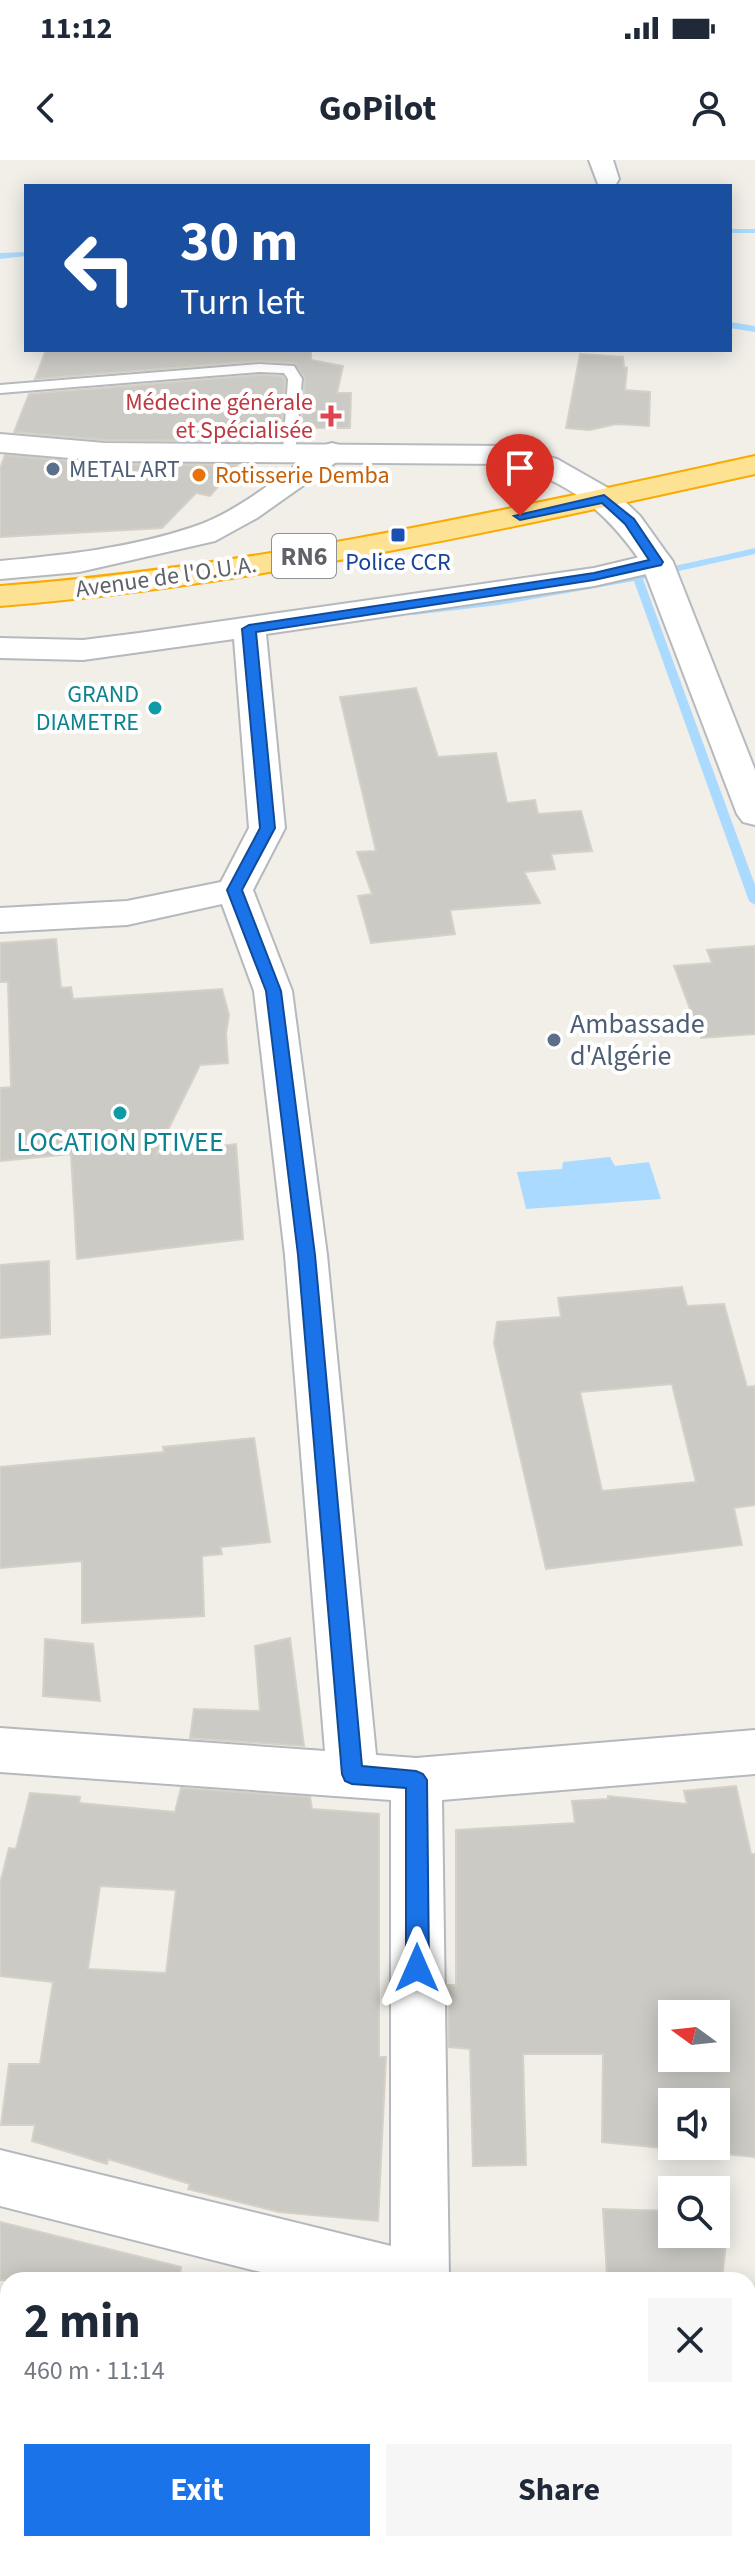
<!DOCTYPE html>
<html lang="en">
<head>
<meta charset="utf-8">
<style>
  :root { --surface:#fff; --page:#f6f6f7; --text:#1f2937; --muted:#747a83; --accent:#1a73e8 }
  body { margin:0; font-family:"Source Sans 3",sans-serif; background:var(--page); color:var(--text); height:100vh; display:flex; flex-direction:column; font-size:30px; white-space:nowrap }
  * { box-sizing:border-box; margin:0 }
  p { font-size:26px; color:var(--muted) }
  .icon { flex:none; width:44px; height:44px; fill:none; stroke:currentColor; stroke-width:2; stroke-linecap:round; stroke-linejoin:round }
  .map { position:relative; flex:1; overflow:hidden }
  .details { position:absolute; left:0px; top:2112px; width:756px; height:280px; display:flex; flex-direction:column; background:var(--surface); border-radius:24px 24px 0 0; box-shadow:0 4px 20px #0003 }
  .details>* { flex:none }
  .hud { position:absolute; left:24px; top:24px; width:708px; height:168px; border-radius:0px; box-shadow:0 4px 20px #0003; background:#1a4fa0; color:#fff; overflow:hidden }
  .needle { width:52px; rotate:285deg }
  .tools { position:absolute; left:658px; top:1840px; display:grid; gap:16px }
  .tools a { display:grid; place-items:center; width:72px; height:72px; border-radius:0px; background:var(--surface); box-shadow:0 4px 20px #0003; font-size:40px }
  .pin { position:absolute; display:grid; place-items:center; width:68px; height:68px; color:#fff; margin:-82px -34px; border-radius:50% 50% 50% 0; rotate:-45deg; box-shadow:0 0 8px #0007 }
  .pin .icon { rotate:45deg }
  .me { position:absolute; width:88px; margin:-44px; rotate:0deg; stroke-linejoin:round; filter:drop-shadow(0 0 6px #0008) }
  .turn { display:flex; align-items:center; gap:28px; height:168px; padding:0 24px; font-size:36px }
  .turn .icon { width:104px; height:104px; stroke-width:2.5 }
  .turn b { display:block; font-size:56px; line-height:68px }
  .round { display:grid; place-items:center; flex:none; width:84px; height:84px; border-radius:0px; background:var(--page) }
  .overview { display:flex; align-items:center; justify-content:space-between; height:136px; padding:0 24px }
  h1 { font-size:48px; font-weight:700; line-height:60px }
  .cta { display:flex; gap:16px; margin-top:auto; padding:16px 24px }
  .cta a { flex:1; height:92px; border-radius:0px; background:var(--accent); color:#fff; font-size:32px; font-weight:700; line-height:92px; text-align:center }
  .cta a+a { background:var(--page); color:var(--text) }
  .status { display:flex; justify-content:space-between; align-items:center; height:56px; padding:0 40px; background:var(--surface); direction:ltr }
  .status svg { height:22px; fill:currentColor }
  header { display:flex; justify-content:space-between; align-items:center; height:104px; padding:0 24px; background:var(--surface); font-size:36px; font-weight:700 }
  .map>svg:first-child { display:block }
  .water { fill:#aadaff }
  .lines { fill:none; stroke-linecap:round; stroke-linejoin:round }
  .stream { fill:#aadaff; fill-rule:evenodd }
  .building { fill:#cccac5; stroke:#d6d1c6; stroke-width:2; fill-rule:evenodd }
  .lane-casing { stroke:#b5b8bc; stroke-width:4 }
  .street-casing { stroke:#b5b8bc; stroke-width:4 }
  .secondary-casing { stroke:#b6babf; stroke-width:4 }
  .highway-casing { stroke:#f9ab00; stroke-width:4 }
  .lane { fill:#fff; fill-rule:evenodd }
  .street { fill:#fff; fill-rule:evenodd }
  .secondary { fill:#fff; fill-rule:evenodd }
  .highway { fill:#fde293; fill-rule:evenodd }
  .route { fill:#1a73e8; stroke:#114b97; stroke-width:2 }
  .health-dot { fill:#e0444e; stroke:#fff; stroke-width:3 }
  .service-dot { fill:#5c6f8a; stroke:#fff; stroke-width:3 }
  .food-dot { fill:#e8710a; stroke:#fff; stroke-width:3 }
  .transit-dot { fill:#1a4fb4; stroke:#fff; stroke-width:3 }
  .culture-dot { fill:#0f9aa8; stroke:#fff; stroke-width:3 }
  .labels { text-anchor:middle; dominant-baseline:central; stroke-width:8; stroke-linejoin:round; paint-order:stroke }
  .far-health-label { font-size:24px; fill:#be3a42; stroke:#fff; text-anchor:end }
  .far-service-label { font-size:24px; fill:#4e5e75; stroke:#fff; text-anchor:start }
  .far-food-label { font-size:24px; fill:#c56008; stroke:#fff; text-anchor:start }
  .far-transit-label { font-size:24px; fill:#164399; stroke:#fff }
  .far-street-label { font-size:24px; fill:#5f6368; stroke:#fff }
  .far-culture-label { font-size:24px; fill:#0d838f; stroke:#fff; text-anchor:end }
  .shield { fill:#fff; stroke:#8f9295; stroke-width:2 }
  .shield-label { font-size:26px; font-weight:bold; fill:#5f6368 }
  .service-label { font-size:28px; fill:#4e5e75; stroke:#fff; text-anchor:start }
  .culture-label { font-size:28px; fill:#0d838f; stroke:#fff }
</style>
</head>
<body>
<div class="status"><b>11:12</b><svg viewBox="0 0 49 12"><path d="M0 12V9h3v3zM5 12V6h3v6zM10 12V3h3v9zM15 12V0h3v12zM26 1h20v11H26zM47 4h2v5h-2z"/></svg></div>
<header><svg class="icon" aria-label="back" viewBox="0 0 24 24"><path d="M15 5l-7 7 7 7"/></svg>GoPilot<svg class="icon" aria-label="person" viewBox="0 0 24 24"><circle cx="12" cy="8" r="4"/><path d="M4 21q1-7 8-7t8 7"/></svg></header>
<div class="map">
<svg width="755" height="2392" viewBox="0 0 755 2392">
  <rect width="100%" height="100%" fill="#f1efe8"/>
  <path class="water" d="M610 997 615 1006 649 1002 661 1039 526 1049 517 1012 562 1009 563 1002Z"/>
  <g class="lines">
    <path class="stream" d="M730 69H755V73H730Z
      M26 92V96L0 99V93Z
      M730 162 755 166V172L730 168Z
      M755 388V394L643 419 755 725V745L749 741 634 421 499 445 413 455 408 452 413 449C529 437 642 414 755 388Z"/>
  </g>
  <path class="building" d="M46 190H311V200L343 206 337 233H351L350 268H301L305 219 294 203 259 201 35 219Z
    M580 194 623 197 624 207 627 208 625 230 650 232 649 266 616 264 590 270 566 268Z
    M259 215 282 216 285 220 281 274 277 278 266 275 260 281 105 280 14 272 29 234Z
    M5 295 105 304 237 305 210 336 196 333 162 368 0 377V309Z
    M416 528 438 597 496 593 507 643 535 640 538 654 581 651 592 691 551 694 555 709 524 712 540 743 450 750 455 774 371 783 358 736 372 734 357 692 376 691 340 537Z
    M56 779 61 828 71 827 73 839 222 829 229 855 226 873 228 903 200 905 156 994 236 984 243 1079 77 1099 71 994 0 1001V928L11 927 8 822H0V783Z
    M755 786V874L701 878 674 806 712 803 707 790Z
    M49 1101 50 1174 0 1178V1105Z
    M682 1127 687 1146 724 1144 747 1227 755 1226V1345L734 1348 742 1385 546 1409 494 1183 497 1162 561 1157 558 1138ZM672 1224 696 1322 602 1331 580 1232Z
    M254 1278 270 1382 220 1387 222 1394 202 1396 204 1456 82 1463V1401L0 1408V1307L164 1292 163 1287Z
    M290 1478 304 1586 190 1578 194 1549 260 1551 255 1486Z
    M45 1479 93 1484 100 1541 43 1536Z
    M736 1626 751 1694H755V1997L602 1982 603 1894H523L526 2005 473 2006 470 1889 449 1887 448 1825H456V1670L575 1663 572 1641 608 1639V1636L687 1644 684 1631ZM672 1854H716V1898H672ZM672 1942H716V1986H672Z
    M181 1628 310 1637 312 1649 379 1654V1897H386L378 2061 279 2052 188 2029 190 2024 108 1999 107 2004 32 1981 35 1965H1L9 1904H40L53 1822 0 1816V1724L9 1688 16 1689 30 1633 80 1637 79 1643 175 1652ZM100 1726 176 1730 166 1813 88 1809Z
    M603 2049 672 2051V2074H716V2052H729L722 2120H628L607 2115Z
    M0 2062 181 2107 180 2120H0Z"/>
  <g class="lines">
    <defs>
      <path id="lane" d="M259 204 294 206 302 219 295 295H285L283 292 288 219 284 213 259 212 0 233V225Z"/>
      <path id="street" d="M589 0H613L619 19 616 24H598Z
        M332 283 342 286 347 292 342 298 257 358 215 381 79 412 0 419V401C64 395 131 388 193 367 239 352 282 314 322 286Z
        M657 393 668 395 673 402 668 409 594 426 266 474 285 668 253 730 292 831 327 1095 376 1595 416 1598 755 1570V1614L442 1640 449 2120H292L0 2046V1990L391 2086V1640L0 1612V1568L325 1591 285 1095 254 831 222 744 127 765 0 772V748L127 741 221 722 249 668 234 479 83 500 0 498V478L83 480 139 473 594 408Z
        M748 2175 755 2177V2237L748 2235Z
        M390 2384H454V2392H390Z"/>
      <path id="secondary" d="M0 274 105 283 504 286 557 299 615 332 640 356 673 402 755 610V665L743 662 737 654 641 402C605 350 567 319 504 304L105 301 0 292Z"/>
      <path id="highway" d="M755 296V314C506 369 254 425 0 446V426C254 407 506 350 755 296Z"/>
    </defs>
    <use href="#lane" class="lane-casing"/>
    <use href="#street" class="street-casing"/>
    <use href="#secondary" class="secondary-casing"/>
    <use href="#highway" class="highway-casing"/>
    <use href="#lane" class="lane"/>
    <use href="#street" class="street"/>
    <use href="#secondary" class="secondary"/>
    <use href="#highway" class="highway"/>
  </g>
  <path class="route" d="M604 335 634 359 663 402 661 405 594 420 256 472 275 668 242 730 281 831 315 1095 362 1606 416 1611 423 1614 427 1620 429 1808 425 1815 417 1818 410 1815 406 1808V1628L352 1624 345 1621 342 1614 298 1095 266 831 227 730 260 668 242 469 249 465 594 413 649 400 625 364 602 343 520 360 514 356Z"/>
  <path class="health-dot" d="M327 244h8v8h8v8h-8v8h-8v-8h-8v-8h8z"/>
  <g class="service-dot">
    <circle cx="53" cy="309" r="8"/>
    <circle cx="554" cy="880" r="8"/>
  </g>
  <circle class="food-dot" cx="199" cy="315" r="8"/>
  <rect class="transit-dot" x="390" y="367" width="16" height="16" rx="4"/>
  <g class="culture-dot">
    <circle cx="155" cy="548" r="8"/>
    <circle cx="120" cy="953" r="8"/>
  </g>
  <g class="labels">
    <g class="far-health-label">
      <text x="313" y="242">Médecine générale<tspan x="313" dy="28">et Spécialisée</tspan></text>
    </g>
    <g class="far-service-label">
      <text x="69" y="309">METAL ART</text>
    </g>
    <g class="far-food-label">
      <text x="215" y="315">Rotisserie Demba</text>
    </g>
    <g class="far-transit-label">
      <text x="398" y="402">Police CCR</text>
    </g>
    <g class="far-street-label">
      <text transform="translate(166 417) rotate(-8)">Avenue de l'O.U.A.</text>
    </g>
    <g class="far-culture-label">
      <text x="139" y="534">GRAND<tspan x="139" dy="28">DIAMETRE</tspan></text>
    </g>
    <rect class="shield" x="272" y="374" width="64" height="44" rx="6"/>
    <g class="shield-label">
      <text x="304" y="396">RN6</text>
    </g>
    <g class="service-label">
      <text x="570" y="864">Ambassade<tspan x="570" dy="32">d'Algérie</tspan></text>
    </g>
    <g class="culture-label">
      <text x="120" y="982">LOCATION PTIVEE</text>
    </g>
  </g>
</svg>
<div class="tools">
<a><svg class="needle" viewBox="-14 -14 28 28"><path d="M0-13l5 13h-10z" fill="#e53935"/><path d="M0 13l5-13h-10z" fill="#747a83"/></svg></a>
<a><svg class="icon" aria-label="sound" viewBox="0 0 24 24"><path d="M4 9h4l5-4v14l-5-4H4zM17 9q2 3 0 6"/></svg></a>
<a><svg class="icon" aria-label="search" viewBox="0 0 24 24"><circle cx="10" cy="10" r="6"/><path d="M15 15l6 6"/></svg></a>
</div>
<div class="pin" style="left:520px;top:356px;background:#d93025"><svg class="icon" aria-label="arrive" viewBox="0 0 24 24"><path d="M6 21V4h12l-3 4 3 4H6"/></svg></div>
<svg class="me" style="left:417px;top:1808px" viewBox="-20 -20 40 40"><path d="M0-17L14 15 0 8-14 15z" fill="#1a73e8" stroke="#fff" stroke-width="4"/></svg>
<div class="hud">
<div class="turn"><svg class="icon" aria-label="left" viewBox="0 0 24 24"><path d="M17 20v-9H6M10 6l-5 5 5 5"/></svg><div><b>30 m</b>Turn left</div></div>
</div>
<section class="details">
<div class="overview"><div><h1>2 min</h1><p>460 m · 11:14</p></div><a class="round"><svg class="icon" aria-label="close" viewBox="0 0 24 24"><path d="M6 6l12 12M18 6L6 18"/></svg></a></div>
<div class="cta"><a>Exit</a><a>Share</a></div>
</section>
</div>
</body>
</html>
